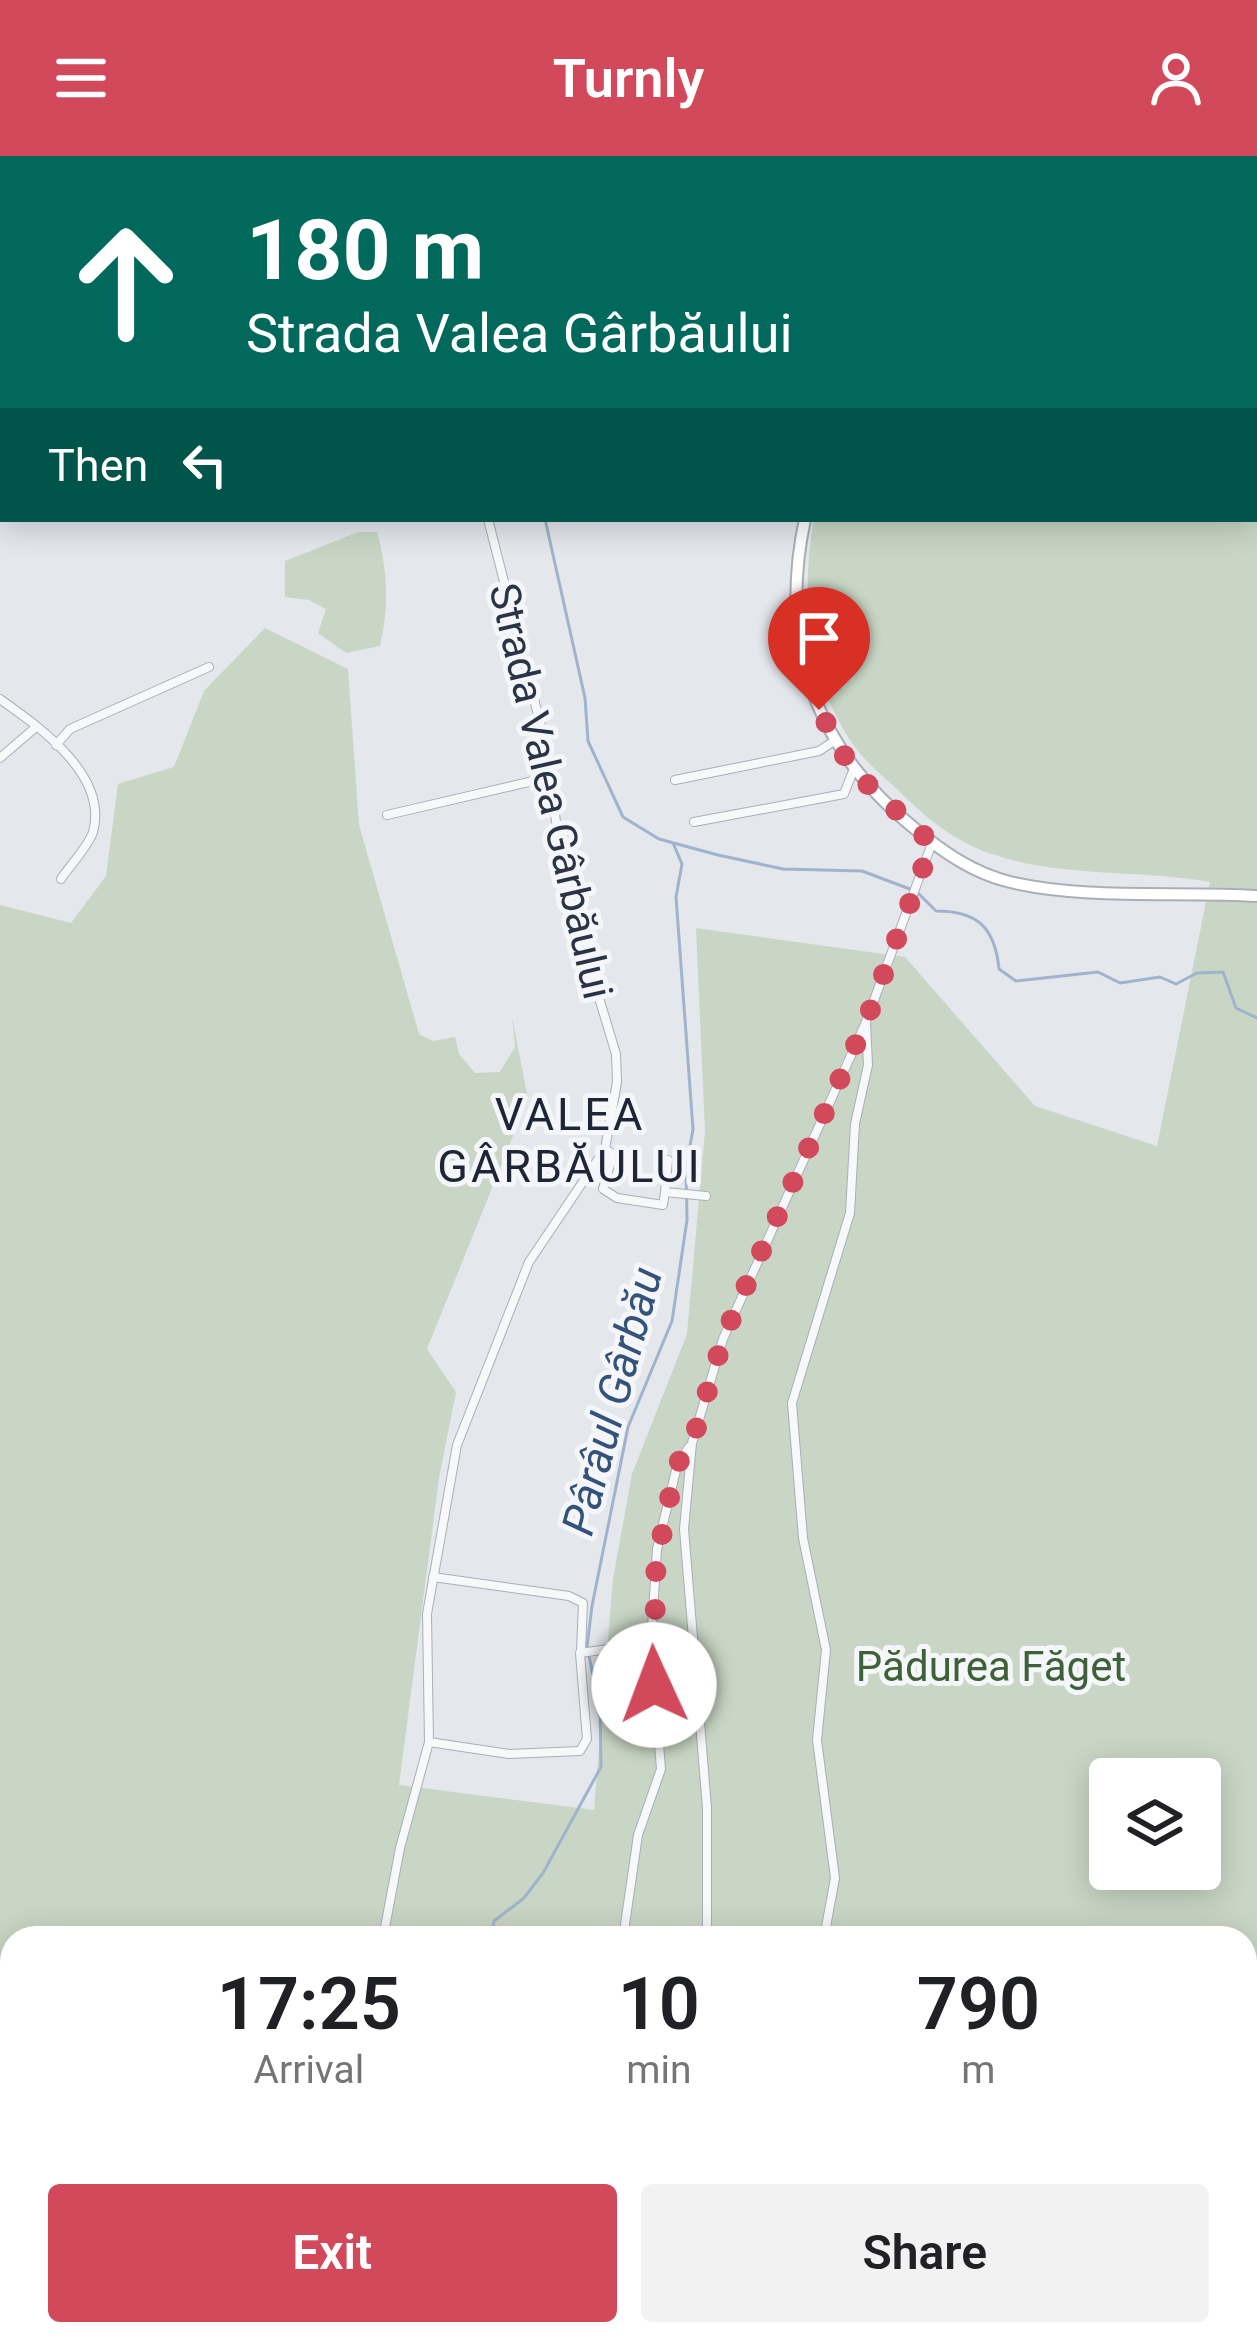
<!DOCTYPE html>
<html lang="en">
<head>
<meta charset="utf-8">
<style>
  :root { --surface:#fff; --page:#f2f2f2; --text:#202124; --muted:#757577; --accent:#d1495b }
  body { margin:0; font-family:Roboto,sans-serif; background:var(--page); color:var(--text); height:100vh; display:flex; flex-direction:column; font-size:45px; white-space:nowrap }
  * { box-sizing:border-box; margin:0 }
  p { font-size:39px; color:var(--muted) }
  .icon { flex:none; width:66px; height:66px; fill:none; stroke:currentColor; stroke-width:2; stroke-linecap:round; stroke-linejoin:round }
  .map { position:relative; flex:1; overflow:hidden }
  .sheet { position:absolute; left:0px; top:1770px; width:1257px; height:420px; display:flex; flex-direction:column; background:var(--surface); border-radius:36px 36px 0 0; box-shadow:0 6px 30px #0003 }
  .sheet>* { flex:none }
  .banner { position:absolute; left:0px; top:0px; width:1257px; height:366px; box-shadow:0 6px 30px #0003; background:#00695c; color:#fff; overflow:hidden }
  .fabs { position:absolute; left:1089px; top:1602px; display:grid; gap:24px }
  .fabs a { display:grid; place-items:center; width:132px; height:132px; border-radius:12px; background:var(--surface); box-shadow:0 6px 30px #0003; font-size:60px }
  .pin { position:absolute; display:grid; place-items:center; width:102px; height:102px; color:#fff; margin:-123px -51px; border-radius:50% 50% 50% 0; rotate:-45deg; box-shadow:0 0 12px #0007 }
  .pin .icon { rotate:45deg }
  .me { position:absolute; width:132px; margin:-66px; rotate:358deg; stroke-linejoin:round; filter:drop-shadow(0 0 9px #0008) }
  .turn { display:flex; align-items:center; gap:42px; height:252px; padding:0 48px; font-size:54px }
  .turn .icon { width:156px; height:156px; stroke-width:2.5 }
  .turn b { display:block; font-size:84px; line-height:102px }
  .then { display:flex; align-items:center; height:114px; padding:0 48px; background:#0003; gap:24px; font-size:45px }
  .eta { display:flex; justify-content:space-evenly; align-items:center; height:204px; text-align:center }
  .eta b { font-size:72px; font-weight:600; line-height:84px }
  .button { display:flex; gap:24px; margin-top:auto; padding:24px 48px }
  .button a { flex:1; height:138px; border-radius:12px; background:var(--accent); color:#fff; font-size:48px; font-weight:600; line-height:138px; text-align:center }
  .button a+a { background:var(--page); color:var(--text) }
  header { display:flex; justify-content:space-between; align-items:center; height:156px; padding:0 48px; background:var(--accent); color:#fff; font-size:54px; font-weight:600 }
  .map>svg:first-child { display:block }
  .green { fill:#c9d6c5; fill-rule:evenodd }
  .lines { fill:none; stroke-linecap:round; stroke-linejoin:round }
  .stream { stroke:#9fb4cc; stroke-width:3 }
  .street-casing { stroke:#a9aeb7; stroke-width:10 }
  .secondary-casing { stroke:#a9aeb7; stroke-width:14 }
  .street { stroke:#f7f8fa; stroke-width:8 }
  .secondary { stroke:#fff; stroke-width:10 }
  .route { stroke:#d1495b; stroke-width:21; stroke-dasharray:0 37.8 }
  .labels { text-anchor:middle; dominant-baseline:central; stroke-width:10; stroke-linejoin:round; paint-order:stroke }
  .street-label { font-size:42px; fill:#2b3445; stroke:#f4f6f9 }
  .park-label { font-size:42px; fill:#3f6138; stroke:#f4f6f9 }
  .neighbourhood-label { font-size:45px; letter-spacing:3px; fill:#1d2536; stroke:#f4f6f9 }
  .water-label { font-size:45px; font-style:italic; fill:#34527a; stroke:#f4f6f9 }
</style>
</head>
<body>
<header><svg class="icon" aria-label="menu" viewBox="0 0 24 24"><path d="M4 6h16M4 12h16M4 18h16"/></svg>Turnly<svg class="icon" aria-label="person" viewBox="0 0 24 24"><circle cx="12" cy="8" r="4"/><path d="M4 21q1-7 8-7t8 7"/></svg></header>
<div class="map">
<svg width="1257" height="2190" viewBox="0 0 1257 2190">
  <rect width="100%" height="100%" fill="#e4e7ec"/>
  <path class="green" d="M861 0H1257V2190H0V749L71 767 106 720 118 628 174 611 204 535 265 472 348 513 359 669 419 878 433 885 455 881 459 898 475 917 500 916 515 891 512 861 528 943 427 1193 456 1236 439 1322 399 1629 594 1654 613 1423 632 1318 687 1178 705 975 696 772 905 801 1035 950 1157 990 1210 726C1139 713 1062 722 992 698 957 687 926 662 901 637 886 622 868 609 855 591 808 526 800 439 814 363H1254V3ZM1110 1623H1200V1713H1110ZM12 1782H1245V2178H12Z
    M358 376H377C388 415 389 450 380 490L346 497 318 477 326 453 309 444 285 441V405Z"/>
  <g class="lines">
    <path class="stream" d="M613 3V0
      M545 363 585 542 588 585 623 661 659 683 718 699 783 713 862 715 910 733
      M918 737 936 755C978 755 995 772 999 813L1016 825 1098 816 1120 827 1160 821 1176 828 1197 817 1223 816 1236 852 1257 862
      M491 1782 494 1765 524 1742 543 1717 601 1611 600 1551 587 1491 592 1450 628 1271 672 1165 687 1064 686 1013 693 973 676 741 682 708 673 687
      M450 2178 460 2190"/>
    <defs>
      <path id="street" d="M485 0V3
        M235 3 244 0
        M0 81 3 80
        M0 145 3 147
        M0 543C38 570 109 619 93 676 88 691 70 709 61 723
        M56 589 70 573 209 511
        M0 602 36 571
        M675 624 819 595 834 585
        M387 659 550 621
        M694 666 844 638 853 615
        M605 993 613 998 603 1033 617 1042 663 1049 665 1036 706 1040
        M665 1036 668 1004
        M433 1421 569 1440 583 1447 581 1495
        M429 1586 509 1598 580 1595 587 1583 580 1497 651 1487
        M383 1782 400 1692 429 1586 427 1458 457 1289 529 1106 605 993 617 926 616 898 564 726 546 590 488 363
        M623 1782 638 1679 661 1613 651 1487 657 1393 677 1310 689 1291
        M707 1782V1652L684 1373 692 1287 723 1183 866 866 932 687
        M824 1782 835 1722 817 1584 826 1494 803 1382 792 1247 850 1057 855 968 868 909 866 867
        M344 2178 345 2190
        M772 2178 777 2190
        M964 2190V2178"/>
      <path id="secondary" d="M846 0V3
        M805 363C778 489 814 591 914 672 943 696 973 717 1010 726 1084 744 1179 735 1257 740"/>
    </defs>
    <use href="#street" class="street-casing"/>
    <use href="#secondary" class="secondary-casing"/>
    <use href="#street" class="street"/>
    <use href="#secondary" class="secondary"/>
  </g>
  <g class="lines">
    <path class="route" d="M654 1529 656 1408 676 1310 692 1287 723 1183 752 1116 866 866 932 687 853 615 819 554"/>
  </g>
  <g class="labels">
    <g class="street-label">
      <text transform="translate(551 635) rotate(77)">Strada Valea Gârbăului</text>
    </g>
    <g class="park-label">
      <text x="991" y="1510">Pădurea Făget</text>
    </g>
    <g class="neighbourhood-label">
      <text x="570" y="958">VALEA<tspan x="570" dy="52">GÂRBĂULUI</tspan></text>
    </g>
    <g class="water-label">
      <text transform="translate(612 1245) rotate(-75)">Pârâul Gârbău</text>
    </g>
  </g>
</svg>
<div class="fabs">
<a><svg class="icon" aria-label="layers" viewBox="0 0 24 24"><path d="M12 4l9 5-9 5-9-5zM3 14l9 5 9-5"/></svg></a>
</div>
<div class="pin" style="left:819px;top:554px;background:#d93025"><svg class="icon" aria-label="arrive" viewBox="0 0 24 24"><path d="M6 21V4h12l-3 4 3 4H6"/></svg></div>
<svg class="me" style="left:654px;top:1529px" viewBox="-20 -20 40 40"><circle r="19" fill="#fff"/><path d="M0-13L10 11 0 6-10 11z" fill="#d1495b"/></svg>
<div class="banner">
<div class="turn"><svg class="icon" aria-label="ahead" viewBox="0 0 24 24"><path d="M12 20V5M6 11l6-6 6 6"/></svg><div><b>180 m</b>Strada Valea Gârbăului</div></div>
<div class="then">Then<svg class="icon" aria-label="left" viewBox="0 0 24 24"><path d="M17 20v-9H6M10 6l-5 5 5 5"/></svg></div>
</div>
<section class="sheet">
<div class="eta">
<div><b>17:25</b><p>Arrival</p></div>
<div><b>10</b><p>min</p></div>
<div><b>790</b><p>m</p></div>
</div>
<div class="button"><a>Exit</a><a>Share</a></div>
</section>
</div>
</body>
</html>
